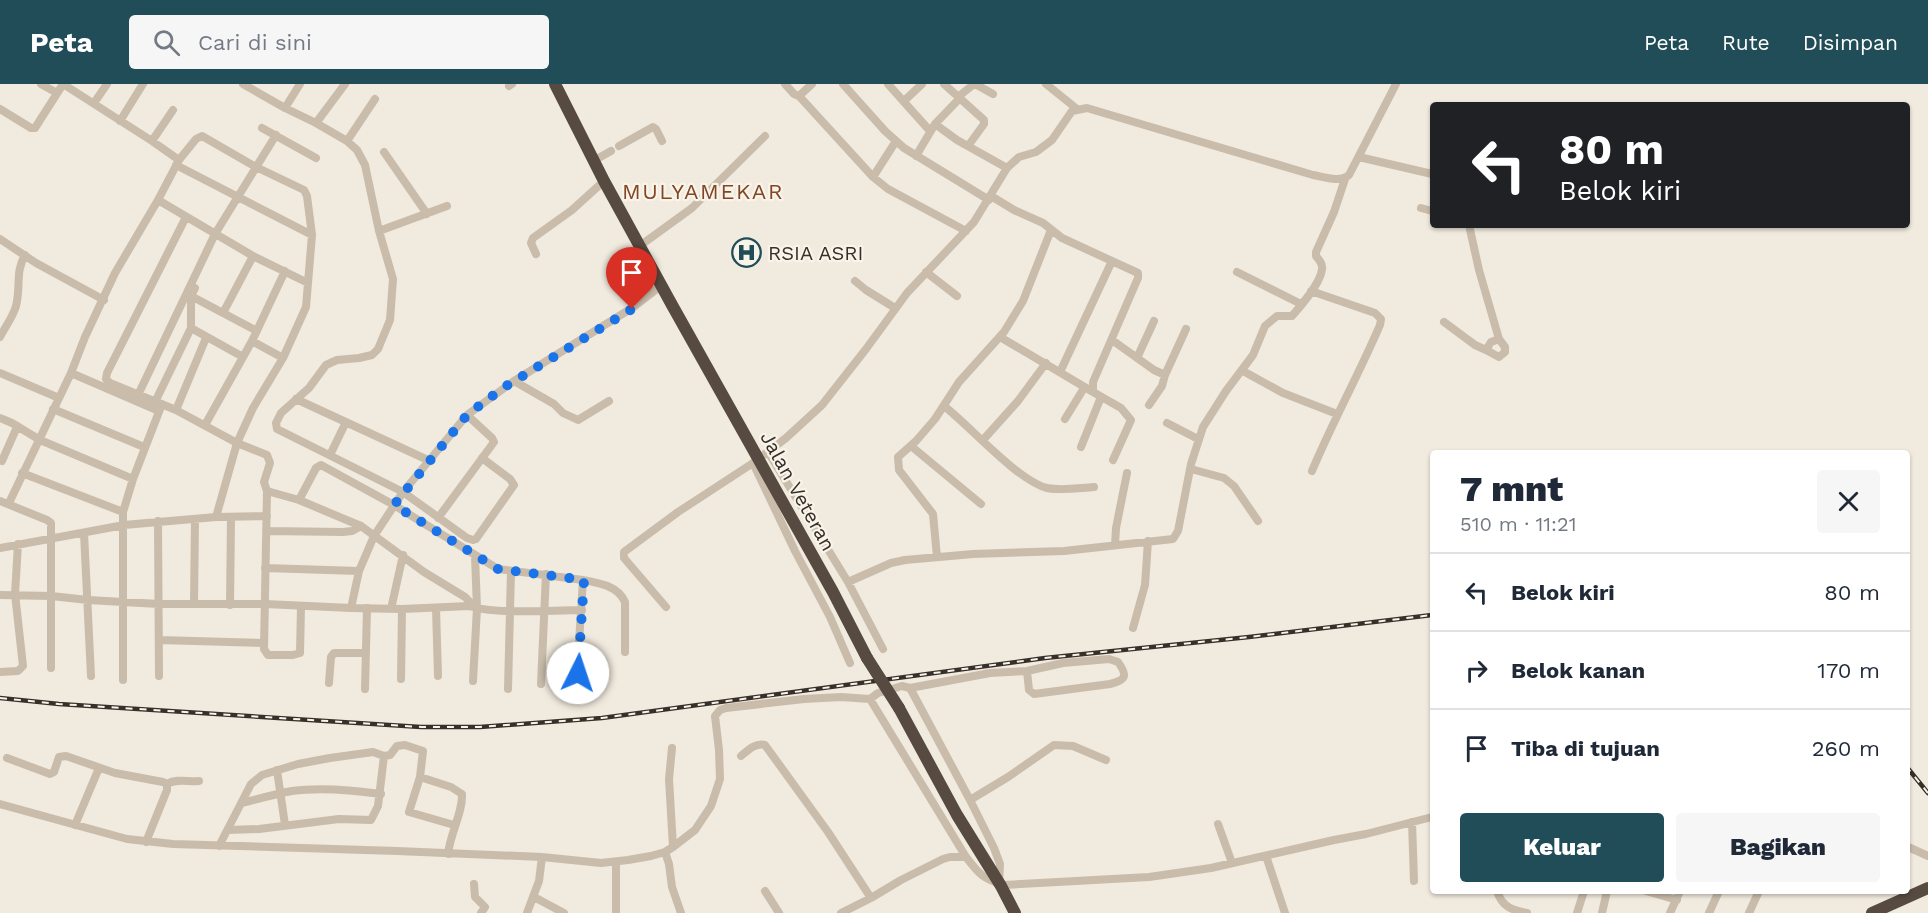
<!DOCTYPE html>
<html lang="id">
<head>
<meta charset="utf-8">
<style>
  :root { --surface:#fff; --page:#f6f6f7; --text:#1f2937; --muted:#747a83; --line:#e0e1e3; --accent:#204d57 }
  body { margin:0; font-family:"Work Sans",sans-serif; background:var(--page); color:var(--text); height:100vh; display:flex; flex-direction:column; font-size:22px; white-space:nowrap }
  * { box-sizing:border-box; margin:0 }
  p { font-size:20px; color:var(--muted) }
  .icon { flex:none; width:33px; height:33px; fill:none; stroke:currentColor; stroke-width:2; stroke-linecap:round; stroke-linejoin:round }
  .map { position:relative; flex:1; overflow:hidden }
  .sheet { position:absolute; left:1430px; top:366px; width:480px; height:444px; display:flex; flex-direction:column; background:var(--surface); border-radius:6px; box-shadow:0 2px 4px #0004 }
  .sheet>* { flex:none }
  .banner { position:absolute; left:1430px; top:18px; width:480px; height:126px; border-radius:6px; box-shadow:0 2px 4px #0004; background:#202124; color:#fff; overflow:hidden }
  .pin { position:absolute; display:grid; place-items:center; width:51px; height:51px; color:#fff; margin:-62px -26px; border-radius:50% 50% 50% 0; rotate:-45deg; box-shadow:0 0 6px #0007 }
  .pin .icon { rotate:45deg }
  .me { position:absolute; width:66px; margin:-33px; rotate:4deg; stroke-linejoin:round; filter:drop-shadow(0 0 4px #0008) }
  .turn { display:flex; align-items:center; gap:21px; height:126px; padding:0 30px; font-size:27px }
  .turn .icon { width:78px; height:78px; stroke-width:2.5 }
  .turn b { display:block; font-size:42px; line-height:51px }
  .round { display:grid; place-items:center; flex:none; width:63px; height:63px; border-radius:6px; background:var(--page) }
  .headline { display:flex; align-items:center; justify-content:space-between; height:102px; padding:0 30px }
  h1 { font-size:36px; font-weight:800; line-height:45px }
  .primary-button { display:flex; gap:12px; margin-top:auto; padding:12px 30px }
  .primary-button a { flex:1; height:69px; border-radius:6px; background:var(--accent); color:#fff; font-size:24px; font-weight:800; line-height:69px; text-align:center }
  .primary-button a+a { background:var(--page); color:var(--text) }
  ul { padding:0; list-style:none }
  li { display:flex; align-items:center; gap:18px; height:78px; padding:0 30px; border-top:2px solid var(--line) }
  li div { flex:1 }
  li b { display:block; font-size:22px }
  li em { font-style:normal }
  header { display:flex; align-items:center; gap:36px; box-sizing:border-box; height:84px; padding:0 30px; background:var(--accent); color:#fff }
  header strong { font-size:28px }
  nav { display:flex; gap:33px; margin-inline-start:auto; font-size:21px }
  .search { width:420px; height:54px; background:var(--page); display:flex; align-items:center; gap:15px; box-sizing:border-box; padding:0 21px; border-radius:6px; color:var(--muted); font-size:22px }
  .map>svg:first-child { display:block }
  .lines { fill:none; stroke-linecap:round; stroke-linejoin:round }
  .minor { stroke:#c9bcaa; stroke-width:8 }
  .highway { stroke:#574a41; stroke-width:12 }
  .rail-casing { stroke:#372f29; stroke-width:4.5 }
  .rail { stroke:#f9f4ea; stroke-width:2; stroke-dasharray:7; stroke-linecap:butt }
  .highway-bridge { stroke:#574a41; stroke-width:12 }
  .route { stroke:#1a73e8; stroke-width:10; stroke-dasharray:0 18 }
  .labels { text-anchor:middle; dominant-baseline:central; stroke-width:4.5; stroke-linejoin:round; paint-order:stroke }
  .poi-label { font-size:20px; fill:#372f29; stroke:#f9f4ea; text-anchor:start }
  .street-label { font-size:20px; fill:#372f29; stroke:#f9f4ea }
  .quarter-label { font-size:22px; letter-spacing:1.5px; fill:#824625; stroke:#f9f4ea }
</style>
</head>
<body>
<header>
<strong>Peta</strong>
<div class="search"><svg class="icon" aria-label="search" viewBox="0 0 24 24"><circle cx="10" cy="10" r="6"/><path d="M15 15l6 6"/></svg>Cari di sini</div>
<nav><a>Peta</a><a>Rute</a><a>Disimpan</a></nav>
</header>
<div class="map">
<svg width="1928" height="829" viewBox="0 0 1928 829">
  <rect width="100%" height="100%" fill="#f1eade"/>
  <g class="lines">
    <path class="minor" d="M41 0 57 9
      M243 0 285 24 316 39 347 57 357 66 365 81 379 147 393 195 390 236 378 265 372 271 359 274 337 276 326 281 309 304 281 329 276 339 277 345 403 408 467 454 473 456 476 455 514 401 510 395 482 374
      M785 0 794 10 799 12
      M812 0 799 12 873 93 888 105 966 147
      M843 0 885 47 904 64 989 116
      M888 0 930 47
      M944 0 984 36V40L968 62
      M975 0 993 10
      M1046 0 1077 25
      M509 2 512 0
      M958 13 974 0
      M904 17 922 0
      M94 19 107 0
      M285 24 300 0
      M0 25 31 44H35L63 0 152 57 179 76
      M120 37 143 0
      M316 39 345 0
      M935 40 957 56 1007 84
      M262 44 316 74
      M152 57 173 26
      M347 57 375 15
      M619 62 653 43 656 45 662 57
      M384 68 427 130
      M916 72 935 40 959 15
      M1359 73 1432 90
      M595 76 611 67
      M176 81 312 151
      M873 93 896 57
      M991 112 1014 126 1043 139 1062 154 1138 189V194L1093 298V308L1121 324 1131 336 1113 376
      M158 116 253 172 308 199
      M1421 124 1432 127
      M186 133 107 289 106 295 110 299 176 326 237 359 267 371 270 379 264 398 267 407 264 565 268 571H293L300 569 301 522
      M1469 141 1479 186 1499 255 1505 263V268L1499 273 1486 266 1491 258 1499 255
      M379 147 447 122
      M0 155 36 179 104 216
      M641 161 692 124 765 52
      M536 170 531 159 533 154 572 126 604 97
      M926 188 957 212
      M1237 188 1301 220
      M855 197 866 206 895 224
      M1311 207 1375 229 1381 235 1380 241C1359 290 1333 337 1312 387
      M191 212 257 247
      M223 229 253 172
      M1444 238 1475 261 1486 266
      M191 244 243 273
      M0 253C5 243 13 233 16 222 21 203 15 188 25 171
      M1000 253 1093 308
      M1112 256 1154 286 1165 291 1186 245
      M252 257 283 274
      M1137 274 1154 237
      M1243 287 1283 309 1337 330
      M1060 288 1112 177
      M0 289 59 314
      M71 289 159 327
      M514 297 554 320 563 329 578 336 609 317
      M138 311 215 150 276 51
      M296 315 430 377
      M155 318 191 244V212L195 204
      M1149 321 1162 302 1165 291
      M944 322C970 342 1018 397 1047 404 1062 407 1078 404 1094 403
      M53 325 144 363
      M176 326 206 254
      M0 334 12 339 40 356 133 395
      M1065 335 1084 304
      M1167 339 1198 355
      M205 341 252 257 285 187
      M983 356 1018 317 1046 279
      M911 362 981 420
      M1081 363 1101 313
      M768 368 848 498 883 565
      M330 371 346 338
      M2 377 17 343
      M753 379 795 467 830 533 850 579
      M1191 385 1224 394 1234 402 1258 437
      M22 389 123 428
      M267 407 299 416 361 442 424 488 465 513 469 517V522
      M299 416 316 384 321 381 394 421 498 485 583 496
      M0 417 47 436 51 439V584
      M9 419 71 289 85 253 115 189 158 116 179 76 196 55 202 52 256 83 304 106 307 112 312 151 306 223 283 274 253 324 237 359 216 433
      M438 434 494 358 492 354 467 331
      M158 437 159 592
      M267 447 343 448 352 447 361 442
      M84 449 91 592
      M1115 461 1116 444 1127 389
      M0 464 124 441 216 433 267 432
      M937 473 933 430 899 386 898 373 916 357 935 335 959 298 1004 248 1023 217 1051 146
      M265 484 359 487
      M848 498 891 479 905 476 973 470 1064 467 1173 455 1178 447 1191 380 1203 343 1226 307 1253 271 1265 242 1277 232H1292C1301 222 1321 198 1322 185 1323 180 1319 176 1316 172V168L1334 128 1345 95
      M0 511 51 512 88 516 159 520H265L351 524 402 525 469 522C500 531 549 526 582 526
      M194 520 195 436
      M230 521 231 433
      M666 523 624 474V468L678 428 753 379 786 354 822 321 866 265 907 209 974 138 1007 84 1019 73 1036 68 1052 56 1072 27 1087 24 1313 91C1324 93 1340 99 1349 91L1396 0
      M351 524 359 487 374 452 403 408 467 331 514 297 632 224 662 201
      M436 524 438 592
      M391 525 403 471
      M1133 544 1145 501 1148 457
      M159 556 264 559
      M0 588 18 587 23 582 15 510 18 460
      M577 589 583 496C600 499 618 502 625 518V568
      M401 595 402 525
      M123 596V428L133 395 162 320
      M473 597 477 524 475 472
      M329 599 331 573 334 569H366
      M541 600 546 490
      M910 604 990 589 1027 587 1063 579 1109 575 1118 578C1128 592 1126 596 1110 600L1034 610 1029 606 1027 587
      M365 605 367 524
      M508 605 511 487
      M870 615 966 773C979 790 983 795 1004 801L1149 793 1211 784 1334 756 1366 750 1432 733
      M672 664 669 695 673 763
      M741 672C747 667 756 658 765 661L828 748 871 814
      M7 674 50 690 54 688 59 673 66 672 115 689 163 698 167 700V706L146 758
      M277 686 285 741
      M420 693 451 703 462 710C463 728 450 750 448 770
      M167 700C176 694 188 698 199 697
      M970 716 1008 693 1054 661 1073 662 1106 676
      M242 719C258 715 275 710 292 707 321 703 352 706 381 710
      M0 720 127 755 173 760 397 767 542 773 601 779 628 776 651 772 665 768 673 763 695 746 711 722 720 695 719 666 715 632 720 626 726 624 804 615 841 613 870 615 878 609 902 602 910 604 970 716 994 764 1000 780 999 799
      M1412 738 1414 797
      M1218 740 1232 779
      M75 741 99 684
      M228 746 259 745 339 735 371 736 378 722 384 672
      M219 762 251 700 262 691 298 680 330 674 373 668 384 672 390 671 397 662 405 661 423 667 420 693 409 728 454 741
      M1906 762 1928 772
      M665 768 669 780 672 803 681 829
      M1266 772 1285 829
      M616 778V829
      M474 800 475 813 485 823 481 829
      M765 807 779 829
      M1497 807C1502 823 1512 826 1527 829
      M1646 807 1677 816
      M534 813 564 829
      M527 829 539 797 542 773
      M841 829 871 814 901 796 943 775 950 773H966
      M1577 829 1584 807
      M1602 829 1607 807
      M1670 829 1680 807
      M1709 829 1719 807
      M1749 829 1759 807"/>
    <path class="highway" d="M555 0 604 97 672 221 833 508 867 574
      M899 624 957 731 1001 802 1015 829
      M1872 829 1928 804"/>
    <defs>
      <path id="rail" d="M0 614 59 620 421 643H480L602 634 1045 574 1249 553 1432 531
        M1906 682 1928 709"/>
    </defs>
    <use href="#rail" class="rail-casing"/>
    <use href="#rail" class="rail"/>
    <path class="highway-bridge" d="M867 574 899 624"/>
  </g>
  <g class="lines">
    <path class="route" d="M578 589 584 496 498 485 394 421 467 331 503 304 632 225"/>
  </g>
  <defs>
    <symbol id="hospital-ring" viewBox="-11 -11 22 22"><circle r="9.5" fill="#f9f4ea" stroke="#204d57" stroke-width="1.5"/><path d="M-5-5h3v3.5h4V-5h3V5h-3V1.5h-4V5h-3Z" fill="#204d57"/></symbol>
  </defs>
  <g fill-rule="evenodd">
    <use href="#hospital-ring" x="730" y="152" width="33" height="33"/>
  </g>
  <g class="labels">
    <g class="poi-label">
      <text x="768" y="169">RSIA ASRI</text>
    </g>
    <g class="street-label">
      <text transform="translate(798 407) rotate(61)">Jalan Veteran</text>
    </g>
    <g class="quarter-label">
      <text x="703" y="107">MULYAMEKAR</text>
    </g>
  </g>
</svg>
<div class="pin" style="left:632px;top:225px;background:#d93025"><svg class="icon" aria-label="arrive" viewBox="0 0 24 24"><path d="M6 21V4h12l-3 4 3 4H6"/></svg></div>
<svg class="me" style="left:578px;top:589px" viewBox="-20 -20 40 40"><circle r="19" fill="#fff"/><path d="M0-13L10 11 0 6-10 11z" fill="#1a73e8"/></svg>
<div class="banner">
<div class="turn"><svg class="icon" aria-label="left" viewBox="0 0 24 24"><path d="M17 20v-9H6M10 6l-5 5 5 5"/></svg><div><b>80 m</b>Belok kiri</div></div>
</div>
<section class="sheet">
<div class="headline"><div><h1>7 mnt</h1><p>510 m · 11:21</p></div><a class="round"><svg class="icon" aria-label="close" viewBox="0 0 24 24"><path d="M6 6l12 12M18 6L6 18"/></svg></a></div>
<ul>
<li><svg class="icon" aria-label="left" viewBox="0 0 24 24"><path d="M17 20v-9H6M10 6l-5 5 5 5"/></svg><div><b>Belok kiri</b></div><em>80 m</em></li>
<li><svg class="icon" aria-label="right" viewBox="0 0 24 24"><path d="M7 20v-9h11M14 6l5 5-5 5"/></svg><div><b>Belok kanan</b></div><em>170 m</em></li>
<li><svg class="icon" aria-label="arrive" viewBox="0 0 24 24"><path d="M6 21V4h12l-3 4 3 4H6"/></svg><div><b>Tiba di tujuan</b></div><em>260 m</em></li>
</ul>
<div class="primary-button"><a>Keluar</a><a>Bagikan</a></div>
</section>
</div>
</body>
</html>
